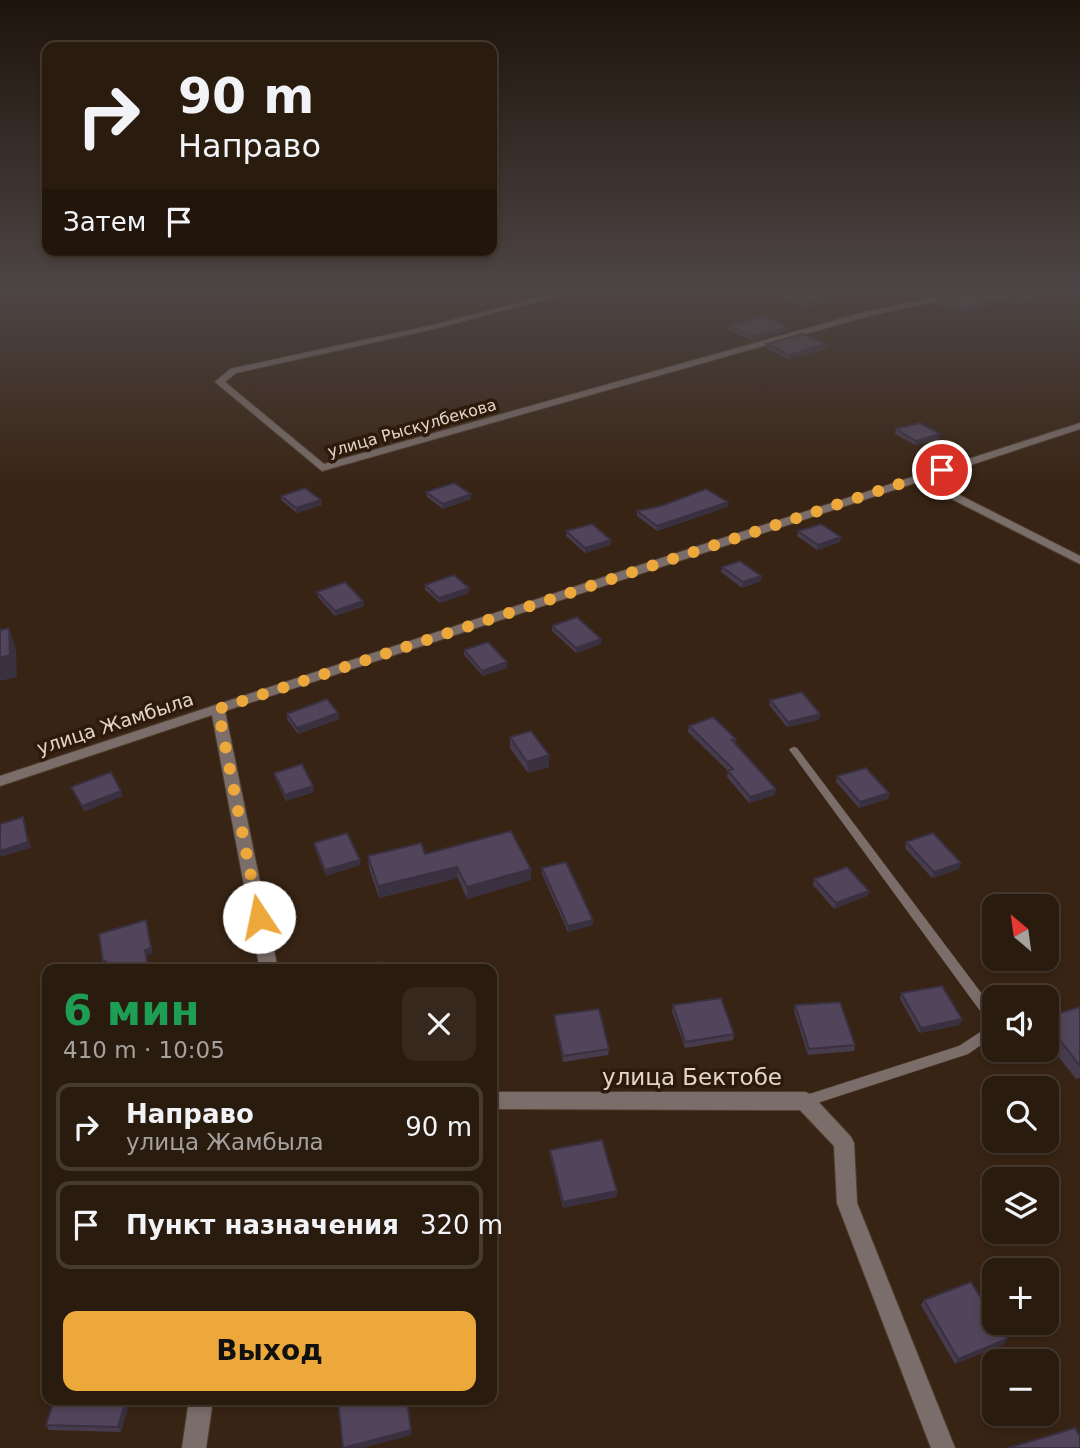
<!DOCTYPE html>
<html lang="ru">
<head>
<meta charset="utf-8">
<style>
  :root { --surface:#2a1b0f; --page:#36281d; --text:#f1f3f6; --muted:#a5a19e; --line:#46392f; --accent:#eda83b }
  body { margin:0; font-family:"DejaVu Sans",sans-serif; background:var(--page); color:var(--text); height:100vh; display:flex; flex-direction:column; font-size:26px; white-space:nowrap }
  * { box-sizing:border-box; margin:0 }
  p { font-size:23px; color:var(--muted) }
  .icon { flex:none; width:38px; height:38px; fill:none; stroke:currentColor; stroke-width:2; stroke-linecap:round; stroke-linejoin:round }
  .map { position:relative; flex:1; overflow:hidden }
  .sheet { position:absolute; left:42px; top:964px; width:455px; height:441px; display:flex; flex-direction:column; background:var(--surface); border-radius:14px; box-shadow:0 4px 10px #0003,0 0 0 2px var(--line) }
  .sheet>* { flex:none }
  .guide { position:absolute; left:42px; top:42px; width:455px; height:214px; border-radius:14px; box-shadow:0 4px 10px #0003,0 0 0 2px var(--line); background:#2a1b0f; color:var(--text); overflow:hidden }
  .needle { width:46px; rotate:331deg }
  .controls { position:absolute; left:982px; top:894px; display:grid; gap:14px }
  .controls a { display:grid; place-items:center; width:77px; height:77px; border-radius:14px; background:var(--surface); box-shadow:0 4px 10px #0003,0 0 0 2px var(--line); font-size:35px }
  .pin { position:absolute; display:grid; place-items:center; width:60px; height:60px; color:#fff; margin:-30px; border:4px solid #fff; border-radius:50%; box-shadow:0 2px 7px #0007 }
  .me { position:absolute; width:77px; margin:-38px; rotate:349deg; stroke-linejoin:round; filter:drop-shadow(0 0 5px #0008) }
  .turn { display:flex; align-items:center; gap:24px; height:147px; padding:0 21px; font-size:32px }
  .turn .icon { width:91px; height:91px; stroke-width:2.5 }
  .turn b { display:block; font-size:49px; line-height:60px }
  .then { display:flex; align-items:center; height:66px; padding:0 21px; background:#0003; gap:14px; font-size:26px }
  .round { display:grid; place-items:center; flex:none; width:74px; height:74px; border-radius:14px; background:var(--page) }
  .summary { display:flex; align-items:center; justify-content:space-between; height:119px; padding:0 21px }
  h1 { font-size:42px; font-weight:600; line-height:52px; color:#1e9e55 }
  .action { display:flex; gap:14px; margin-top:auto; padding:14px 21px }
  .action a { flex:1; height:80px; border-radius:14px; background:var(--accent); color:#111; font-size:28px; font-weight:600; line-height:80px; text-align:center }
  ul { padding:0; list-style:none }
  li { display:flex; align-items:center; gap:21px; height:88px; margin:0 14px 10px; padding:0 7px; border:4px solid var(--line); border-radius:14px }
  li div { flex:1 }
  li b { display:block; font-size:26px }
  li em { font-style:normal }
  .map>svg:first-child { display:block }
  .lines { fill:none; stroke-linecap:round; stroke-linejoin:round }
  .service-casing { stroke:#534031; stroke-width:1 }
  .minor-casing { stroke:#534031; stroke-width:2 }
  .service { fill:#7b6e6a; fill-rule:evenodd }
  .minor { fill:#7b6e6a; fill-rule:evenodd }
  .wall { fill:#473b4e }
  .shaded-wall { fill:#393040 }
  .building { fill:#52455b; stroke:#393040; stroke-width:2 }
  .route { stroke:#eda83b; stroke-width:12; stroke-dasharray:0 21.6 }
  .labels { text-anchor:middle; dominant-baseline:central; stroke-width:7; stroke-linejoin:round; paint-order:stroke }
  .far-street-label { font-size:16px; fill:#e2d5cb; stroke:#2d1a0a }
  .street-label { font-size:19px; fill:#e2d5cb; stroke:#2d1a0a }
  .near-street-label { font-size:23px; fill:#e2d5cb; stroke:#2d1a0a }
</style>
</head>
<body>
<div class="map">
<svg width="1080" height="1448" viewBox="0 0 1080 1448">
  <rect width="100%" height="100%" fill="#382414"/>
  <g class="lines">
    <defs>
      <path id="service" d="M794 747 797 748 991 1006 994 1013V1036L968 1054 805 1107 800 1105 798 1101 800 1097 959 1046 985 1029 981 1012 791 752 789 750 791 748Z"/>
      <path id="minor" d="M580 287H592L434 329 236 373 225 382 324 464 865 312 987 287H1000L869 316 322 471 215 382 230 369 433 325Z
        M1080 423V429L928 479 1080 556V564L918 482 225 711 278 970H260L212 715 0 786V776L686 550Z
        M805 1092 812 1095 851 1137 854 1143 857 1203 955 1448H931L837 1203 834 1146 800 1110 492 1109V1092Z
        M189 1400H213L206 1448H182Z"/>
    </defs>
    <use href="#service" class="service-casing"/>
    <use href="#minor" class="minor-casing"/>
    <use href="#service" class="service"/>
    <use href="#minor" class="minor"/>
  </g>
  <path class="wall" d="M99 287H143V291L113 299Z
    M898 287H975L922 298 897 289Z
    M1074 287 1073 291 1024 303 1017 300 984 306 963 313 937 304 938 300Z
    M768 288 838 298 805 307 767 292Z
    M729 326 788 327 787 331 753 341 728 330Z
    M767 344H826L825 349 789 359 766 348Z
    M896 429 939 439 915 445 895 434Z
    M426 492 471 499 443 509 427 497Z
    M281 496 322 505 297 513 281 500Z
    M728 502 727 507 657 531 637 516V511Z
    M566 531 611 545 585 553 566 536Z
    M798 531 840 542 817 550 797 536Z
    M722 567 761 581 742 588 721 572Z
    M425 585 469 588V593L440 603 425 590Z
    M317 592 363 601 364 606 335 616 318 597Z
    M552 626 601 639V644L576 653 552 631Z
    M464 650 507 662V668L483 676 464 655Z
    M770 700 820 714 819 720 787 727 769 705Z
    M338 713 339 719 298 734 287 719V714Z
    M689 726 736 739 735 743 775 795 749 803 727 777 728 771 688 732Z
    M510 737 549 755V767L528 773 510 748Z
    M274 773 314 792 286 801 275 778Z
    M837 776 889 793 888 799 859 808 836 782Z
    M906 842 959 869 932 878 905 848Z
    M314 843 360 860V865L326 876 315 849Z
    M425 854 531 880 467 899 458 878 379 898 369 868 368 856Z
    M542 868 593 920V925L568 932 542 874Z
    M814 879 869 891 867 896 834 909 813 885Z
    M994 924V936L990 930 992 925Z
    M1056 957 1054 963 1022 972 1012 959H1046Z
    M901 993 960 1025 919 1033 900 999Z
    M673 1005 734 1034 733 1040 685 1048 672 1011Z
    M795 1005 855 1045 854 1051 808 1055 794 1011Z
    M1080 1007V1078L1076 1079 1046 1041V1017Z
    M554 1015 609 1049 608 1055 563 1062 554 1021Z
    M550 1150 617 1191 616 1197 563 1208 550 1155Z
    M924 1300 1007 1339 1004 1344 955 1364 921 1305Z
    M130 1400 121 1432 49 1430 46 1425Z"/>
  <path class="shaded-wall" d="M136 287H143V291L113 299 112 293Z
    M957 287H975L922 298 923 294Z
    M1074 287 1073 291 1024 303 1025 299Z
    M839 294 838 298 805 307 806 303Z
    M1018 296 1017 300 984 306 963 313 964 309 985 302Z
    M788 327 787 331 753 341V337Z
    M826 344 825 349 789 359V355Z
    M940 434 939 439 915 445 916 441Z
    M471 494V499L443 509V504Z
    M321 500 322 505 297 513 296 508Z
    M728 502 727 507 657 531V526Z
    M841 537 840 542 817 550 818 545Z
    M611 540V545L585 553V548Z
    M761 576V581L742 588 743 582Z
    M469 588V593L440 603 439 598Z
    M363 601 364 606 335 616V611Z
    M9 628 16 649 17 677 0 681V658Z
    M601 639V644L576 653V648Z
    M507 662V668L483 676 482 671Z
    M338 713 339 719 298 734 297 728Z
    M820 714 819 720 787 727 788 722Z
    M549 755V767L528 773 527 762Z
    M313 786 314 792 286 801 285 795Z
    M776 789 775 795 749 803 750 797Z
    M121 791 123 796 84 812 82 806Z
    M889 793 888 799 859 808 860 802Z
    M23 817 31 848 0 857V851Z
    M360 860V865L326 876 325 870Z
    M961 863 959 869 932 878 934 872Z
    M457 867 458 878 379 898 378 886Z
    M531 869V880L467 899V887Z
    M869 891 867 896 834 909 836 903Z
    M146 920 153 953 146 956 149 970 145 950Z
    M593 920V925L568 932V926Z
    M1056 957 1054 963 1022 972 1025 966Z
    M962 1019 960 1025 919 1033 921 1028Z
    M617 1191 616 1197 563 1208V1202Z
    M1007 1339 1004 1344 955 1364 958 1359Z
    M126 1400H130L121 1432 118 1427Z
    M411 1430 412 1435 363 1448H343Z"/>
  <path class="building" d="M105 287H136L112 293Z
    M773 287H820L839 294 806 303 768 288Z
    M904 287H957L923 294Z
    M997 287H1074L1025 299 1018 296 985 302 964 309 938 300Z
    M764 316 788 327 753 337 729 326Z
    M802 334 826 344 789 355 767 344Z
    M920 423 940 434 916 441 896 429Z
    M454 483 471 494 443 504 426 492Z
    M305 488 321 500 296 508 281 496Z
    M706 489 728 502 657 526 637 511 661 506Z
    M592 524 611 540 585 548 566 531Z
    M821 524 841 537 818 545 798 531Z
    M740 561 761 576 743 582 722 567Z
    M454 575 469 588 439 598 425 585Z
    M345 582 363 601 335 611 317 592Z
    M577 617 601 639 576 648 552 626Z
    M9 628 10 655 0 658V630Z
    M488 642 507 662 482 671 464 650Z
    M802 692 820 714 788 722 770 700Z
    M327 699 338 713 297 728 287 714Z
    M713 717 736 739 732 740 776 789 750 797 728 771 733 769 689 726Z
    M531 731 549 755 527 762 510 737Z
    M302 764 313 786 285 795 274 773Z
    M866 768 889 793 860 802 837 776Z
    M111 772 121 791 82 806 71 787Z
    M23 817 28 842 0 851V824Z
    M511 831 531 869 467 887 457 867 378 886 368 856 421 843 425 854Z
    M347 833 360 860 325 870 314 843Z
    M933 833 961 863 934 872 906 842Z
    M566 862 593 920 568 926 542 868Z
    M847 867 869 891 836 903 814 879Z
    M146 920 151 948 145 950 148 970H107L106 961 103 962 99 934Z
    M1046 946 1056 957 1025 966 1019 959H1046Z
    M384 962 385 970H340L339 968Z
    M942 986 962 1019 921 1028 901 993Z
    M721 998 734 1034 685 1042 673 1005Z
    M840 1002 855 1045 809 1049 795 1005Z
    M1080 1007V1066L1046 1022V1017Z
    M599 1009 609 1049 563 1056 554 1015Z
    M602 1140 617 1191 563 1202 550 1150Z
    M971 1282 994 1319V1323H997L1007 1339 958 1359 924 1300Z
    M54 1400H126L118 1427 46 1425Z
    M338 1400H407L411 1430 343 1448Z
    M1075 1428 1080 1436V1448H1008Z"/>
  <linearGradient id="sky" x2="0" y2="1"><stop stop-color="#1f140b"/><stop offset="0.59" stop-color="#4d4545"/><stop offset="1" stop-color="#4d4545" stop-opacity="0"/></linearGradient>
  <rect width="1080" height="489" fill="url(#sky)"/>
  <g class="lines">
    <path class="route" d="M259 917 218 709 942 470"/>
  </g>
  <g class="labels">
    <g class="far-street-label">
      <text transform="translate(412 428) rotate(-16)">улица Рыскулбекова</text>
    </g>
    <g class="street-label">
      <text transform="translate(115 723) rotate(-18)">улица Жамбыла</text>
    </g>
    <g class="near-street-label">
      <text x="692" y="1077">улица Бектобе</text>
    </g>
  </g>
</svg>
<div class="controls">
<a><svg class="needle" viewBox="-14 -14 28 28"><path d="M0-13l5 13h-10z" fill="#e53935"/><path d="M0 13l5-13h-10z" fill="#a5a19e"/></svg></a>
<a><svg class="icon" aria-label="sound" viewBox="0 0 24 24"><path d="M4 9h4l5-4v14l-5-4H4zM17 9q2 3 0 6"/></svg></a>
<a><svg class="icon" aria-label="search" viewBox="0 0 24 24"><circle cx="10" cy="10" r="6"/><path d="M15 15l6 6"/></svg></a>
<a><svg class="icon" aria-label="layers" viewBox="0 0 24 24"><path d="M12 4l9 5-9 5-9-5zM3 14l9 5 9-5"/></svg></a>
<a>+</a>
<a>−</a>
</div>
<div class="pin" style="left:942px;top:470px;background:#d93025"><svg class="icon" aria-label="arrive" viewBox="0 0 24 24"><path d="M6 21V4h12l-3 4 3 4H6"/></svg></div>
<svg class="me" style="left:259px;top:917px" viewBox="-20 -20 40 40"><circle r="19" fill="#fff"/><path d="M0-13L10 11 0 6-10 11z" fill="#eda83b"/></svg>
<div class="guide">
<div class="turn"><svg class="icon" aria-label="right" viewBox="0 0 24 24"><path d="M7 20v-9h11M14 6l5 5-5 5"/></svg><div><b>90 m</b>Направо</div></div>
<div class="then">Затем<svg class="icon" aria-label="arrive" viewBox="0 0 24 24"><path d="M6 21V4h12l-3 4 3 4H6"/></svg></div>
</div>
<section class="sheet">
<div class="summary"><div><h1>6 мин</h1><p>410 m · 10:05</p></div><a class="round"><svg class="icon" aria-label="close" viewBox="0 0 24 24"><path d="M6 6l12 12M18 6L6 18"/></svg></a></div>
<ul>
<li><svg class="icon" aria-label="right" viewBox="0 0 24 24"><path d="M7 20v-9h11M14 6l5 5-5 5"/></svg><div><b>Направо</b><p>улица Жамбыла</p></div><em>90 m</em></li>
<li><svg class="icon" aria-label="arrive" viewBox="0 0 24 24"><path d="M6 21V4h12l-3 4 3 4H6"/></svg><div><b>Пункт назначения</b></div><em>320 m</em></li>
</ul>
<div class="action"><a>Выход</a></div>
</section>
</div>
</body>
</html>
